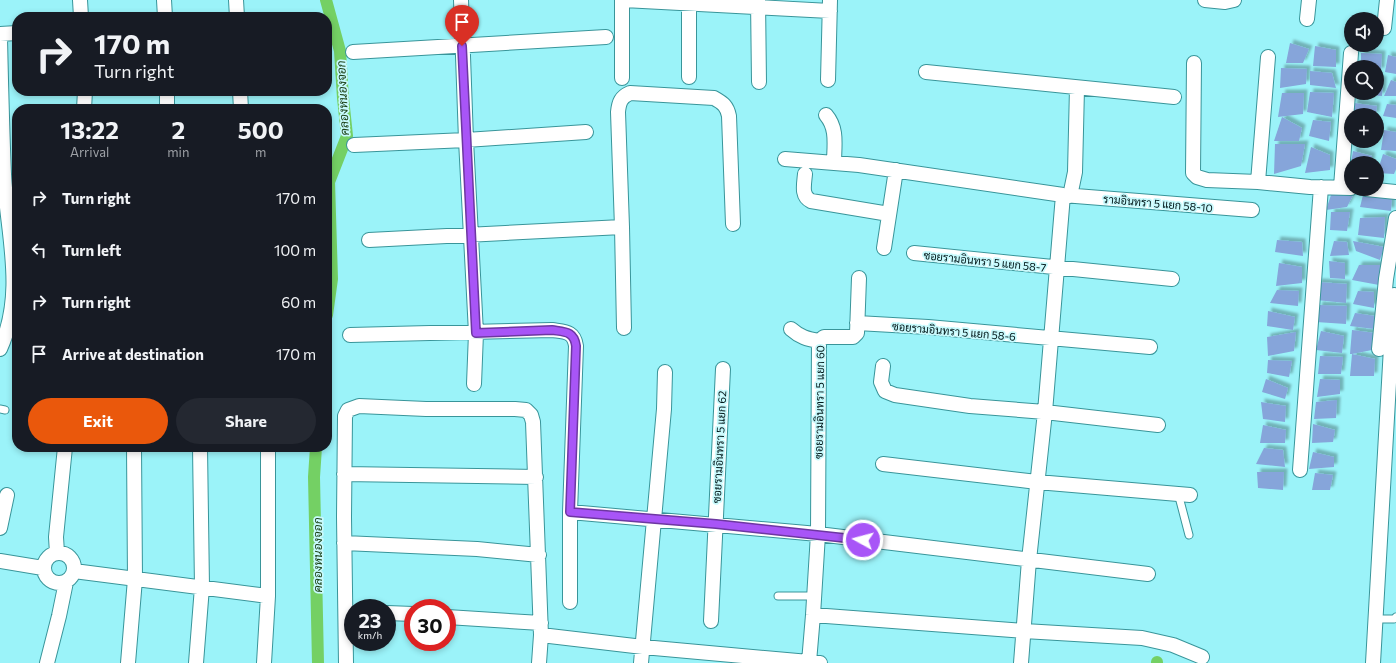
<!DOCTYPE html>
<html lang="en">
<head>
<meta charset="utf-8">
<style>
  :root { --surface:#171b24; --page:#242831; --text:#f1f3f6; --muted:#9ea1a6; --accent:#ea580c }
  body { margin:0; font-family:Commissioner,Sarabun,sans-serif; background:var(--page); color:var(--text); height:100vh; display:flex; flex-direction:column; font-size:15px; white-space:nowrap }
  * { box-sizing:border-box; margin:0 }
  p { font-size:13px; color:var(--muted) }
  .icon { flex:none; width:22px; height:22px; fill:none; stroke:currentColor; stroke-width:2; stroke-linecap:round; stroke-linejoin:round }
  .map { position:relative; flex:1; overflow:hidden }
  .details { position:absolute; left:12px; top:104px; width:320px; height:348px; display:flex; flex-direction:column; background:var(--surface); border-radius:16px; box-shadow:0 2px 6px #0003 }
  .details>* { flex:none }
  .hud { position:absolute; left:12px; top:12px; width:320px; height:84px; border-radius:16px; box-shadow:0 2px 6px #0003; background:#171b24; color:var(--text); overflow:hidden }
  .controls { position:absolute; left:1344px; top:12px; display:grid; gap:8px }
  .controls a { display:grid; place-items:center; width:40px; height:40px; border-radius:50%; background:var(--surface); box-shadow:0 2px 6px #0003; font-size:20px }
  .speed { position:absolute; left:344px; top:599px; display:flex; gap:8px; font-size:20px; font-weight:700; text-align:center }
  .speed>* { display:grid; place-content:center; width:52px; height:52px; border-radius:50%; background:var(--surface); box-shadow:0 2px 6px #0003; line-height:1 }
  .speed small { font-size:10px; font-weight:400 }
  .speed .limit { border:6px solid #d22; background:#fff; color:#111 }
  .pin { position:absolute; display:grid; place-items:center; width:34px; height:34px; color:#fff; margin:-41px -17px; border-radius:50% 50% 50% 0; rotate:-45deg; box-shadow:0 0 4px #0007 }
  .pin .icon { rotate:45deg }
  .me { position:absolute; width:44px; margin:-22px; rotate:277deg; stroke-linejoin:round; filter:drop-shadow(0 0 3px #0008) }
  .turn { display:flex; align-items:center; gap:14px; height:84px; padding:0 16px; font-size:18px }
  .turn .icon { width:52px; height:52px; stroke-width:2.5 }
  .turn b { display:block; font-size:28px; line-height:34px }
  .eta { display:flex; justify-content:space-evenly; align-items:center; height:68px; text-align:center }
  .eta b { font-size:24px; font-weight:700; line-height:28px }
  .action { display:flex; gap:8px; margin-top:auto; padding:8px 16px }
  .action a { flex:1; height:46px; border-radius:24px; background:var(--accent); color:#fff; font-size:16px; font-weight:700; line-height:46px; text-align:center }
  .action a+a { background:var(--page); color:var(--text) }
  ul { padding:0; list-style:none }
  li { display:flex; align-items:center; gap:12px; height:52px; padding:0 16px }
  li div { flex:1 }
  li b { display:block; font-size:15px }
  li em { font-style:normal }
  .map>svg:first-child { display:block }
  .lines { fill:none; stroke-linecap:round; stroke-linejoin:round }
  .canal { stroke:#74d064; stroke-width:12 }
  .building { fill:#86a5da; filter:url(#shadow) }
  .lane-casing { stroke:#39959a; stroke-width:9 }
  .street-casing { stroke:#39959a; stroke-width:16 }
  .lane { stroke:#fff; stroke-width:7 }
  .street { stroke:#fff; stroke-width:14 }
  .route-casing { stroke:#6d37a1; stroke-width:10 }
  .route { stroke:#a855f7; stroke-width:7 }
  .labels { text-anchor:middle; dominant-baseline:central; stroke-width:3.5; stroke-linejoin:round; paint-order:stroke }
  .street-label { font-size:11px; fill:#001618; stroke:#c8fafd }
  .water-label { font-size:12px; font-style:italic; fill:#1c4016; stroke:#c8fafd }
</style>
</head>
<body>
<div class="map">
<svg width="1396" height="663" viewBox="0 0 1396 663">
  <defs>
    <filter id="shadow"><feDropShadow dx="3.5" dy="-3.5" stdDeviation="1" flood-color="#0004"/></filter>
  </defs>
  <rect width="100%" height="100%" fill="#9bf3f9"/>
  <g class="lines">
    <path class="canal" d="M326 0 340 51 343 98 347 136 329 182 332 279 327 315
      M316 447 314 477 318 663
      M1157 663V662"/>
  </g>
  <path class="building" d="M1290 43 1309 49 1303 63H1286Z
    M1315 46 1336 50V67L1313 66Z
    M1361 53 1382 54 1381 71H1377V67H1361Z
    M1388 55 1396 57V74L1385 72Z
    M1281 68 1307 69 1306 84 1280 88Z
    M1310 71 1332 73 1336 88 1310 85Z
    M1377 79 1383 80 1382 96 1358 94V93H1377Z
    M1391 80 1396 82V96H1384Z
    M1310 92 1334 93 1332 117 1307 112Z
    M1282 93H1304L1303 114 1278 117Z
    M1354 103 1377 106 1376 115H1352Z
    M1387 104 1396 105V118L1383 116Z
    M1282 117 1302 128 1299 141H1274Z
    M1313 120 1331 122 1329 141 1309 136Z
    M1384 130 1396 132V151L1381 150Z
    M1350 141H1374L1373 145 1350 143Z
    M1275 144H1305L1301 166 1274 174Z
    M1311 147 1330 155V170L1305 173Z
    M1353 151 1372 156 1371 163H1351Z
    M1383 154 1396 159V169L1394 174 1377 173Z
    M1333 189 1354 193 1347 207 1326 210Z
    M1363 195 1392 198 1391 211 1360 207Z
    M1331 212H1350L1347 231 1330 230Z
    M1385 217 1384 238 1358 235 1360 218Z
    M1277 240 1302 242 1303 256 1275 252Z
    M1334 241 1347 242 1349 255 1330 256Z
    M1353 241 1384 247 1380 260 1356 251Z
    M1329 261 1345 263V279L1330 278Z
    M1279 263 1302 267V283L1276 286Z
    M1359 265H1380L1379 285 1352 280Z
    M1318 282 1347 284 1346 303 1316 300Z
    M1277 290 1299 291 1298 306 1270 303Z
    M1358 291 1374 292V308L1353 304Z
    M1319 305 1347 306 1346 324 1316 322Z
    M1268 311 1295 317 1293 330 1267 326Z
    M1355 313 1375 316 1374 329 1350 326Z
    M1352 330 1375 333 1372 350 1352 354 1375 359 1374 376H1350L1352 354H1350Z
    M1321 331 1344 336 1342 353 1316 350Z
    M1296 332 1294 351 1268 356 1267 337Z
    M1320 356 1343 357 1341 374H1318Z
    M1268 360 1292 361 1289 377 1267 373Z
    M1266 379 1288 388 1285 399 1262 392Z
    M1320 379 1340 380V394L1317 397Z
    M1337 400 1336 418 1314 419 1316 402Z
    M1261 402 1286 406 1285 422 1263 419Z
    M1313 424 1335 430 1333 442 1312 443Z
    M1263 425 1286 430 1285 443H1260Z
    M1264 448 1283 450 1285 467 1256 464Z
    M1313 452 1334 457V467L1309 469Z
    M1257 472H1284L1283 490 1258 488Z
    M1315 473 1333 475 1330 490H1312Z"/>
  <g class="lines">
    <defs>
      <path id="lane" d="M0 409 5 410
        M1178 493 1189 535
        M778 596H814
        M1376 619H1394L1396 617"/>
      <path id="street" d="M80 0 81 17
        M164 0 165 17
        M236 0 237 17
        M461 0 466 140 476 333 474 384
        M622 0V78
        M624 0 830 11
        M689 0V77
        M758 0 759 82
        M1205 0 1225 2 1234 0
        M1307 19 1309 0
        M1384 28 1387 0
        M0 34 17 33
        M0 37C1 83 2 129 4 174 7 234 26 291 0 349
        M353 52 606 37
        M1194 63 1193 173 1197 177 1207 180 1258 182 1310 187 1351 188
        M926 72 1174 97
        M828 80 830 0
        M167 91V109
        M240 91 241 109
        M84 109 85 91
        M826 115C838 129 834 146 834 163
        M354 145 466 140 586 132
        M785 159 859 165 1063 195 1252 210
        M805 174C804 185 801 196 811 201L889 214
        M1258 182 1268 57
        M1341 187 1351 53
        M1366 189 1396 192
        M1070 196 1075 172 1077 88
        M369 240 622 227
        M884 248 896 170
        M914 253 1172 279
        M857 323 928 327 1150 347
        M624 328 622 227 618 112C619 102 621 97 630 93L714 98C723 103 727 106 729 116L733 224
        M791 329C800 337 807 339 819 341
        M350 335 552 330C565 332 574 331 576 346L570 512V602
        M1379 349 1386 279 1396 218
        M883 366 881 382 885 391 895 395 970 406 1045 412 1158 425
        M883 464 1037 482 1190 495
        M1300 470 1321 187
        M344 474 536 477
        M570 512 818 534 1148 574
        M0 528 7 495
        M344 543 477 549 539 555
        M44 568a15 15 0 1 1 30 0a15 15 0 1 1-30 0Z
        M57 553 56 537 65 447
        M0 561 43 568
        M74 571 268 596
        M387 613 413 614
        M813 615 1024 631 1142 638 1173 645 1202 657
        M447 617 541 623
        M711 621 723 369
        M809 662 813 615 818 534 819 341 824 337H853L857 333 859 278
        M47 663 59 616 66 582
        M128 663 135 579 134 447
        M196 663 202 587 200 447
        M264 663 268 596V447
        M346 663 344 517 345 416 348 410 359 406 426 409H515L526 410 531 415 533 422 541 635
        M539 663 541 635 643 647 820 663
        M641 663 664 409 665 372
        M1021 663 1029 560 1045 412 1063 195
        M1373 663 1394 295"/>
    </defs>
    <use href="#lane" class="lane-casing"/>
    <use href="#street" class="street-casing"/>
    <use href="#lane" class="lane"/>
    <use href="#street" class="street"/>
  </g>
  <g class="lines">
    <defs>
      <path id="route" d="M462 46 476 333 552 330C565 332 574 331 576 346L570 512 716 524 863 540"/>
    </defs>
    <use href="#route" class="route-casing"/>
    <use href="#route" class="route"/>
  </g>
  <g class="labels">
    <g class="street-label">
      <text transform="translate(1158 203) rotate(5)">รามอินทรา 5 แยก 58-10</text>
      <text transform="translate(985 261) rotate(6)">ซอยรามอินทรา 5 แยก 58-7</text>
      <text transform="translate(954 331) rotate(5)">ซอยรามอินทรา 5 แยก 58-6</text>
      <text transform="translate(819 402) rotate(-89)">ซอยรามอินทรา 5 แยก 60</text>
      <text transform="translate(719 447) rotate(-87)">ซอยรามอินทรา 5 แยก 62</text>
    </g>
    <g class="water-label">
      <text transform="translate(342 98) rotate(-93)">คลองหนองจอก</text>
      <text transform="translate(317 555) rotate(-90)">คลองหนองจอก</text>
    </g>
  </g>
</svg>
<div class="controls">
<a><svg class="icon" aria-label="sound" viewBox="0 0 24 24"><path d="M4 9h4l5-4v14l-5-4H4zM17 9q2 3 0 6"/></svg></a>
<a><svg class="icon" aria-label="search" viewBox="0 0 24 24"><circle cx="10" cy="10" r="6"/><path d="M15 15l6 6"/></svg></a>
<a>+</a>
<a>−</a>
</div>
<div class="speed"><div>23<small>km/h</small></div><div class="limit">30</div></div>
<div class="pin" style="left:462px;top:46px;background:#d93025"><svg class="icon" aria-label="arrive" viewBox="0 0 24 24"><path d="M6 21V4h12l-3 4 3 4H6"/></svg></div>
<svg class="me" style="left:863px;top:540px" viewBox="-20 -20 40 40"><circle r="17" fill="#a855f7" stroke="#fff" stroke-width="3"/><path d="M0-11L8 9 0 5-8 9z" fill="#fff"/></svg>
<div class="hud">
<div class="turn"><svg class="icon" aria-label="right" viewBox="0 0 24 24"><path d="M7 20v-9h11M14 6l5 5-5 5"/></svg><div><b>170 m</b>Turn right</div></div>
</div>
<section class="details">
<div class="eta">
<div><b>13:22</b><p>Arrival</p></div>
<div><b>2</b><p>min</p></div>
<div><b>500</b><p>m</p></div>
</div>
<ul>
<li><svg class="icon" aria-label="right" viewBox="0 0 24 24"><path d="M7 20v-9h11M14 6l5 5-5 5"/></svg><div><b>Turn right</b></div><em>170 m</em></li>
<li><svg class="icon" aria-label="left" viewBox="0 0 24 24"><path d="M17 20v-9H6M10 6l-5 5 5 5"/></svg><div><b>Turn left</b></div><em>100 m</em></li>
<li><svg class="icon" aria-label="right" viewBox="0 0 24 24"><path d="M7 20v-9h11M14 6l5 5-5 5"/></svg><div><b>Turn right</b></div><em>60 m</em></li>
<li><svg class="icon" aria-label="arrive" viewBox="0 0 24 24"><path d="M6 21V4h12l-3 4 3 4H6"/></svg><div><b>Arrive at destination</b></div><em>170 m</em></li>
</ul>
<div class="action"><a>Exit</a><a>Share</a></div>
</section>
</div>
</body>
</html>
